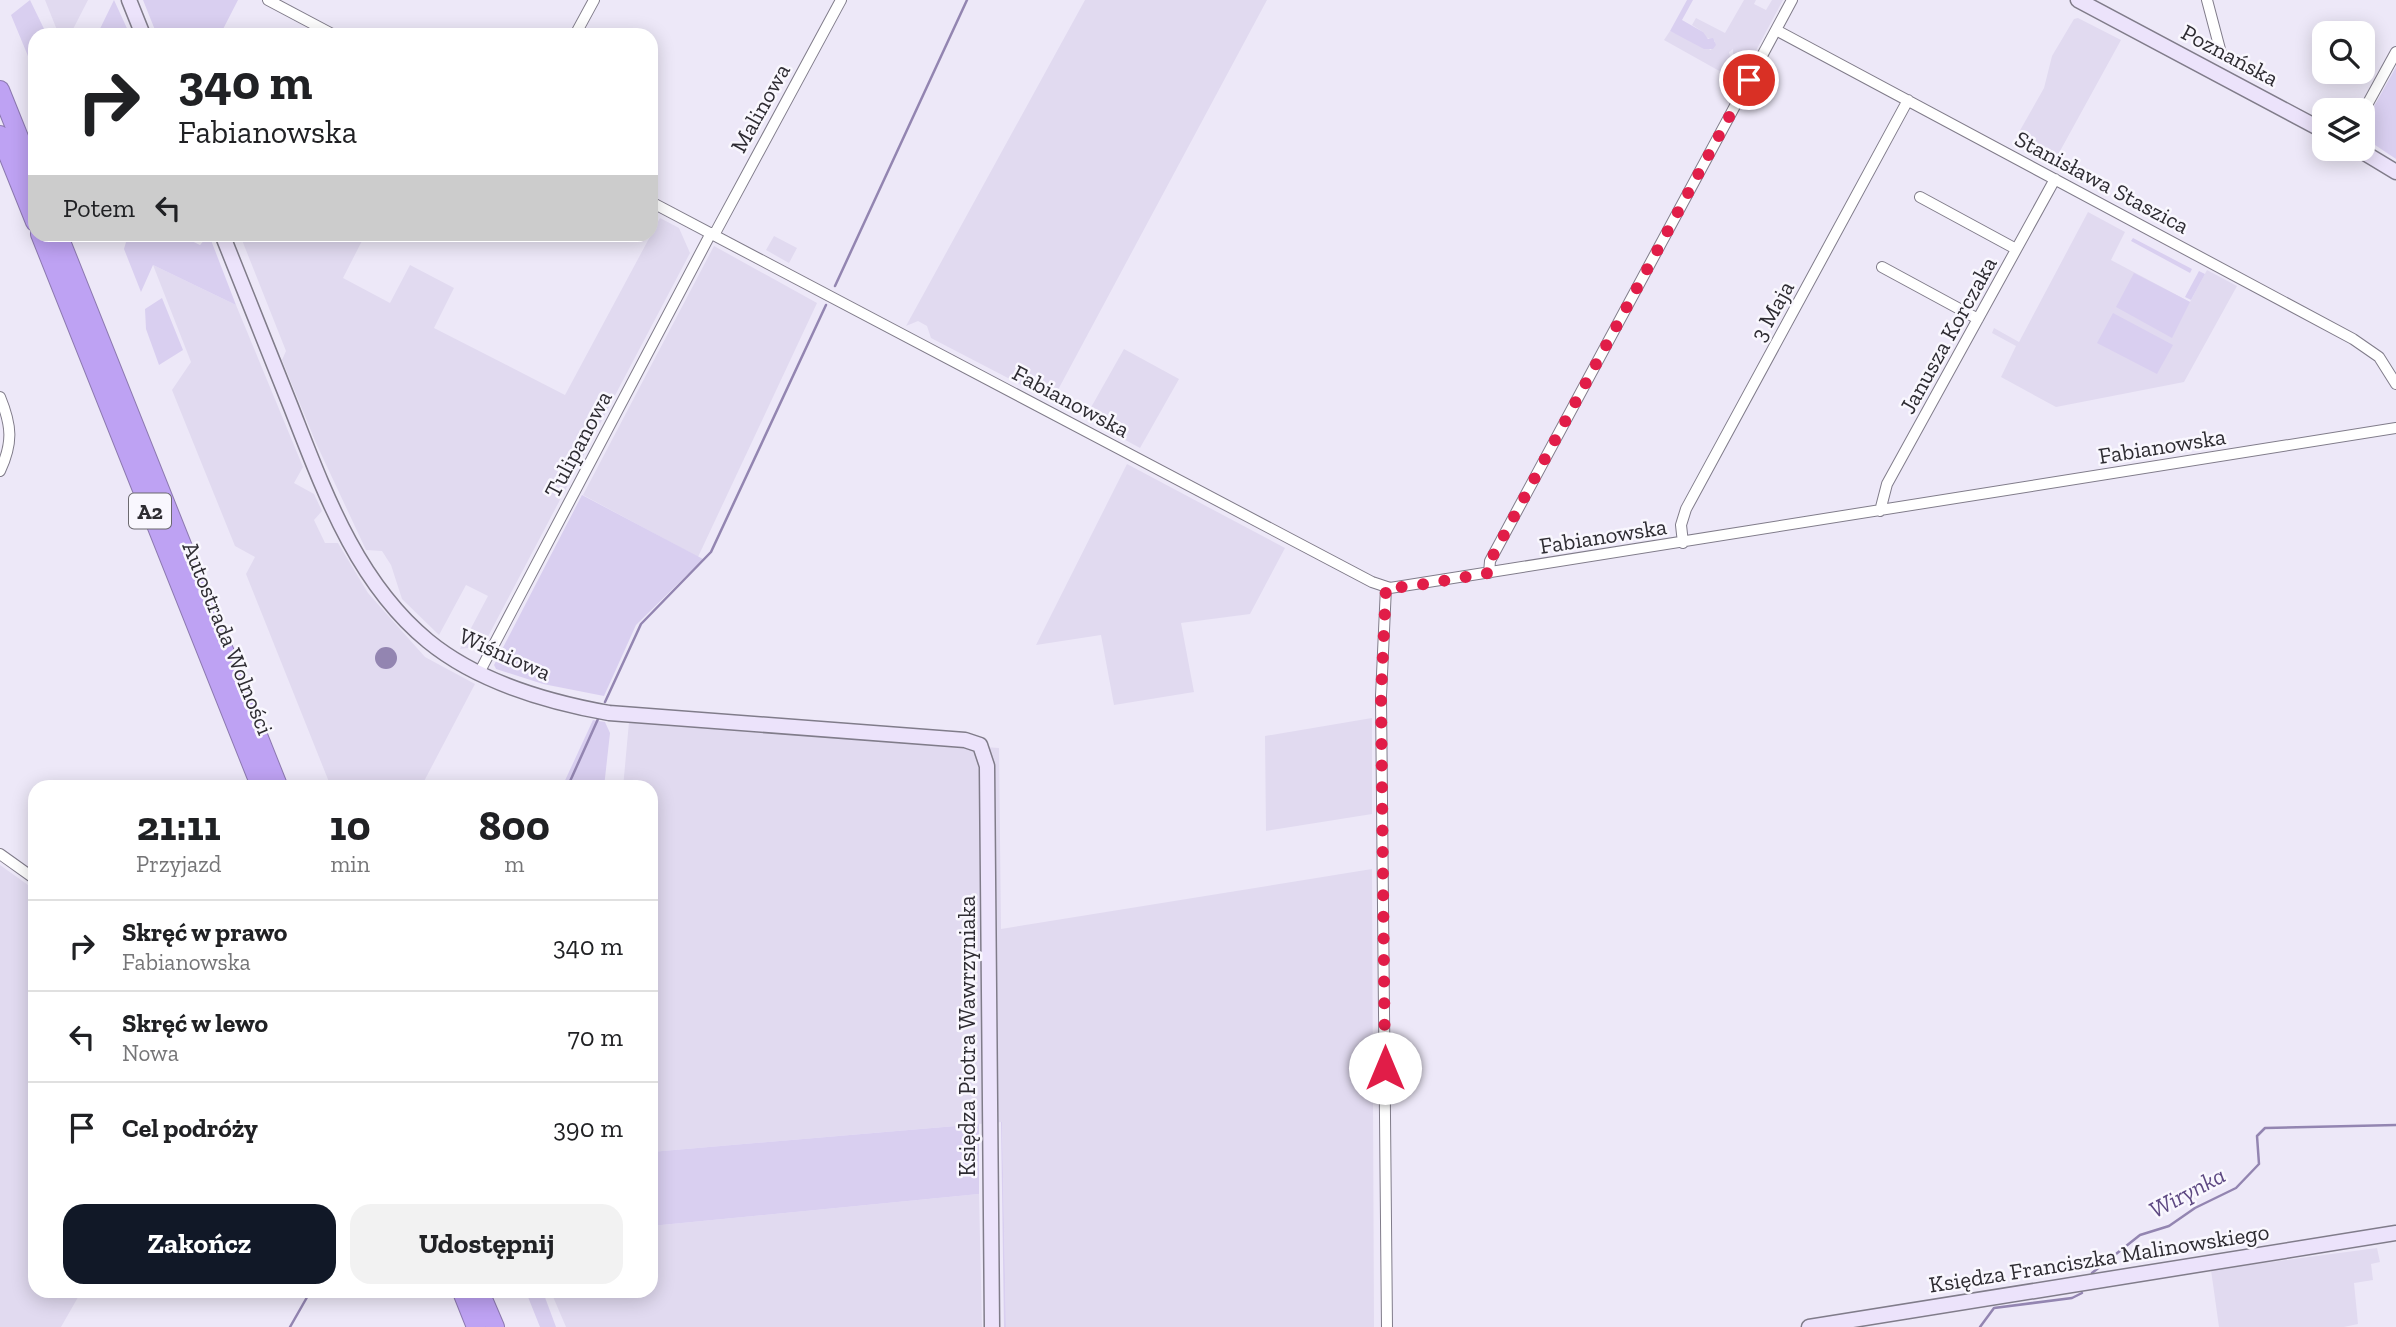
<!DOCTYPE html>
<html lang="pl">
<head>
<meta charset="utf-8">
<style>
  :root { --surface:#fff; --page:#f2f2f2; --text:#202124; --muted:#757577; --line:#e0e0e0; --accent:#111827 }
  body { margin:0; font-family:"Zilla Slab",serif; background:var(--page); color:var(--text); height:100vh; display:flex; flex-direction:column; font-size:26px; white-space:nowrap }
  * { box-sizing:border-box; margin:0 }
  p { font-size:23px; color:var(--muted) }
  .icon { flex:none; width:38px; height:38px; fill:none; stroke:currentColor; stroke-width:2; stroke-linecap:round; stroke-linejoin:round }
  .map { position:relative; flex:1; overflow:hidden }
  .drawer { position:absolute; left:28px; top:780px; width:630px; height:518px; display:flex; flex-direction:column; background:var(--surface); border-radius:21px; box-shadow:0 4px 18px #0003 }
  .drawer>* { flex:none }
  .top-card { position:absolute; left:28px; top:28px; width:630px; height:214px; border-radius:21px; box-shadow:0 4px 18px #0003; background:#fff; color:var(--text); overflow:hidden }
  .buttons { position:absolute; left:2312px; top:21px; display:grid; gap:14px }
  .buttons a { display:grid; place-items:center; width:63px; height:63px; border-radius:14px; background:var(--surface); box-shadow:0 4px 18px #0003; font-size:35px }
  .pin { position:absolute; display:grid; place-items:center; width:60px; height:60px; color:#fff; margin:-30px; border:4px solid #fff; border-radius:50%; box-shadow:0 2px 7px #0007 }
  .me { position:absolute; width:77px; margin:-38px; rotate:0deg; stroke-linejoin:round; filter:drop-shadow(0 0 5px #0008) }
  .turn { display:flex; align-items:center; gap:24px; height:147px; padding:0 35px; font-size:32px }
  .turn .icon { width:91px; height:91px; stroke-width:2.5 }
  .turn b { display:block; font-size:49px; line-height:60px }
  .then { display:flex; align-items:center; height:66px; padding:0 35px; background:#0003; gap:14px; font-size:26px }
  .eta { display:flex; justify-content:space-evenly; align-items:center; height:119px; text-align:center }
  .eta b { font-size:42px; font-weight:800; line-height:49px }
  .button { display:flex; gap:14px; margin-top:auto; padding:14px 35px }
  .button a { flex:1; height:80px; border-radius:21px; background:var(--accent); color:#fff; font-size:28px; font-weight:800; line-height:80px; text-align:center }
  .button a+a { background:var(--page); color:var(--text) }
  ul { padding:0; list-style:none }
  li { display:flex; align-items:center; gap:21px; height:91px; padding:0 35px; border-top:2px solid var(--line) }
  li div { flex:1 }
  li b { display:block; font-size:26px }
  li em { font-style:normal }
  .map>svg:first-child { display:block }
  .built { fill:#e1daf0 }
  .green { fill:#d9cff0 }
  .water { fill:#9385b1 }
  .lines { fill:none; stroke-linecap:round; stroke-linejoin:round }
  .stream { stroke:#9385b1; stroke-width:2.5 }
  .street-casing { stroke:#807c8a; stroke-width:12 }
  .secondary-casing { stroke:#807c8a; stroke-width:17 }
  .highway-casing { stroke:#8c79af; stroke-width:20 }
  .street { stroke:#fff; stroke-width:10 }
  .secondary { stroke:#ece3fb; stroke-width:14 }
  .highway { stroke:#bea2f3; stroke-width:18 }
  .route { stroke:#e11d48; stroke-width:12; stroke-dasharray:0 21.6 }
  .labels { text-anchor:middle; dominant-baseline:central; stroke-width:5; stroke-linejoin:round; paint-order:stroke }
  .shield { fill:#f9f7fe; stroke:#6b696f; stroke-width:2 }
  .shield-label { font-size:21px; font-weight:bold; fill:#2e2c32 }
  .street-label { font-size:23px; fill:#2e2c32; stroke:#f9f7fe }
  .water-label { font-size:24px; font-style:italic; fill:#5d4882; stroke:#f9f7fe }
</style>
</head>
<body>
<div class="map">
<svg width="2396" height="1327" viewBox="0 0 2396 1327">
  <rect width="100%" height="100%" fill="#ede8f8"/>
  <path class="built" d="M45 0H88L70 35H59Z
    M1085 0H1267L1052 401 931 338 927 326 918 321 906 326Z
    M1744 0H1756L1754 4 1766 10 1772 0H1783L1752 58 1738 62 1733 57V49L1729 52 1731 60 1747 64 1750 62 1739 82 1664 40 1670 31 1711 50 1715 41 1703 36V32L1692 25 1696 18 1725 33Z
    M2078 18 2121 40 2054 162 2014 141 2044 88 2052 56 2074 19Z
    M2088 212 2125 232 2111 260 2190 302 2207 270 2237 286 2184 382 2056 407 2001 377 2016 346 1992 333 1994 328 2019 342Z
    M660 218 679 228 690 253 483 646 460 649 488 596 466 585 439 635 402 599 391 565 382 551 366 550 316 443 282 360 286 351 240 235H365L343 278 390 303 410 265 454 288 434 328 565 395Z
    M774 236 797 248 789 263 766 250Z
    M714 246 817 303 698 557 583 495Z
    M153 265 236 305 303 467 294 483 314 494 322 511 314 520 325 543H338L368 593 425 657 475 684 421 787H331L246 574 255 557 235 546 172 390 191 362Z
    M1124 349 1179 379 1140 448 1085 418Z
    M1127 464 1285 548 1250 614 1181 623 1194 692 1114 705 1101 635 1036 645Z
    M1372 718V814L1266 831 1265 736Z
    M629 722 999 748 1001 929 1372 869 1374 1327H1006L1002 1122 651 1152V788H623Z
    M0 865 35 890V1292H81L61 1327H0Z
    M979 1194 982 1327H566L551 1292H651V1226Z
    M2377 1248 2380 1262 2371 1264 2373 1280 2354 1283 2358 1324 2344 1327H2219L2211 1270Z"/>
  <path class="green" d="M30 0 47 35H35V73L11 15Z
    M114 0 130 35H97Z
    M143 0H238L220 35H157Z
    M1687 0H1693L1682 20 1703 32 1708 39 1713 38 1716 45 1713 49H1704L1670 31Z
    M2396 67V159L2363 137 2362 128Z
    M128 235H179L200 245 209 235 236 305 153 265 141 292 124 249Z
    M2133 238 2192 269 2190 273 2131 241Z
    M2199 271 2205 274 2191 300 2185 297Z
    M2134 273 2190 302 2172 338 2116 307Z
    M162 298 183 350 159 365 146 329 145 309Z
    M2113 313 2173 345 2157 374 2097 343Z
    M582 495 703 559 636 625 604 696 543 684 496 669 494 665Z
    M593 720 605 722 610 733 604 787H562Z
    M1001 1122H1002L1006 1327H1004Z
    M979 1124V1194L651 1226V1152Z
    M526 1292H543L556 1327H540Z"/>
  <path class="water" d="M375 658a11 11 0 1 1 22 0a11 11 0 1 1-22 0Z"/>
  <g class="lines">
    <path class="stream" d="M835 286 967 0
      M605 702 641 624 711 552 826 305
      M567 788 598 719
      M2092 1273 2140 1235 2169 1226 2195 1208 2236 1188 2259 1164 2257 1136 2265 1128 2396 1125
      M290 1327 310 1292
      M1980 1327 1994 1308 2072 1298 2082 1293"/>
    <defs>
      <path id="street" d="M268 0 334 35
        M2207 0 2221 53
        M1776 30 2353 339 2379 357 2396 384
        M575 35 594 0
        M2362 114 2396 52
        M1920 197 2016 249
        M651 202 1372 582 1390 588 2396 428
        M714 235 841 0
        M1882 267 1978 319
        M0 397C12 426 13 443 0 471
        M1880 511 1887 484 2055 179
        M1683 543 1681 525 1686 509 1908 100
        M1489 573 1490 561 1792 0
        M1386 587 1381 696 1387 1327
        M479 673 711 233
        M0 854 35 879"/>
      <path id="secondary" d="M129 0 143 35
        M2078 0 2324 131
        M2358 149 2396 172
        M222 234C245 292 268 349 291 407 324 491 356 582 428 641 478 682 547 702 609 713L965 740 980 745 987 766 992 1327
        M1809 1327 2396 1233"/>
      <path id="highway" d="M0 90 35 177
        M0 135 35 222
        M40 234 261 788
        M58 234 279 788
        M462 1292 476 1327
        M480 1292 495 1327"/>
    </defs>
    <use href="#street" class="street-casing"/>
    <use href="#secondary" class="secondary-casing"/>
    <use href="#highway" class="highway-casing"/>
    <use href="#street" class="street"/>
    <use href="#secondary" class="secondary"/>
    <use href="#highway" class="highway"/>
  </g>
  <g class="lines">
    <path class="route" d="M1385 1068 1381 696 1386 587H1407L1489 573 1490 561 1749 80"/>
  </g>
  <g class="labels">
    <rect class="shield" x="129" y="493.5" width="42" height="35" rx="5"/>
    <g class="shield-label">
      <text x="150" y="511">A2</text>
    </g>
    <g class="street-label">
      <text transform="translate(2230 55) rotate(28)">Poznańska</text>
      <text transform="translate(760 108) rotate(-61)">Malinowa</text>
      <text transform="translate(2102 182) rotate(28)">Stanisława Staszica</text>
      <text transform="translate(1772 311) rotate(-61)">3 Maja</text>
      <text transform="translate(1948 335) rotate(-61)">Janusza Korczaka</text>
      <text transform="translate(1071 401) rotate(28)">Fabianowska</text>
      <text transform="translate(578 444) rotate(-62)">Tulipanowa</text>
      <text transform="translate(2162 446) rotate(-9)">Fabianowska</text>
      <text transform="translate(1603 536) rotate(-9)">Fabianowska</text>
      <text transform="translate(228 638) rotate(68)">Autostrada Wolności</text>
      <text transform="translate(505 654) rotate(24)">Wiśniowa</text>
      <text transform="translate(967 1036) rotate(-90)">Księdza Piotra Wawrzyniaka</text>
      <text transform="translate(2099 1258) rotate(-9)">Księdza Franciszka Malinowskiego</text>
    </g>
    <g class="water-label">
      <text transform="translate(2187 1192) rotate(-28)">Wirynka</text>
    </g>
  </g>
</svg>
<div class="buttons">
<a><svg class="icon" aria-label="search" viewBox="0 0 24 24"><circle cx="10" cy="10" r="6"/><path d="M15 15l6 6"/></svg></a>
<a><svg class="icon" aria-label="layers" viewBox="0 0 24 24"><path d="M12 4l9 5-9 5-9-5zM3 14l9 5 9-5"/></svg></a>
</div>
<div class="pin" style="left:1749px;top:80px;background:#d93025"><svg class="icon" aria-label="arrive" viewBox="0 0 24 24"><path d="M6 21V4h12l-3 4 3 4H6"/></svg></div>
<svg class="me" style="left:1385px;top:1068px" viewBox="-20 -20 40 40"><circle r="19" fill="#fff"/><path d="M0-13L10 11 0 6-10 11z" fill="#e11d48"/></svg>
<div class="top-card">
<div class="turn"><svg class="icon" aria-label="right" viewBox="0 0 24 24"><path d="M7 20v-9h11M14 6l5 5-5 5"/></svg><div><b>340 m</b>Fabianowska</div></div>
<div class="then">Potem<svg class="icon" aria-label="left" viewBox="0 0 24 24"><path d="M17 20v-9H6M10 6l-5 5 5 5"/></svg></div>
</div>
<section class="drawer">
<div class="eta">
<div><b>21:11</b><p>Przyjazd</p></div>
<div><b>10</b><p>min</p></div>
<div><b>800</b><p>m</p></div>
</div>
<ul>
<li><svg class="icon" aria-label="right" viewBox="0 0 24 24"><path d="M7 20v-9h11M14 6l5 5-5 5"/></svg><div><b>Skręć w prawo</b><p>Fabianowska</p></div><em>340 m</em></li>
<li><svg class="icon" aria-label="left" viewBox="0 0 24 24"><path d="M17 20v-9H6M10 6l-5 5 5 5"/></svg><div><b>Skręć w lewo</b><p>Nowa</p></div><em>70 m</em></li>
<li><svg class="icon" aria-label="arrive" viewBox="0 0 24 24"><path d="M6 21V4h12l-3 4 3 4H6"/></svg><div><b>Cel podróży</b></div><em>390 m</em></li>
</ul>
<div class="button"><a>Zakończ</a><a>Udostępnij</a></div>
</section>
</div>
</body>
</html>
